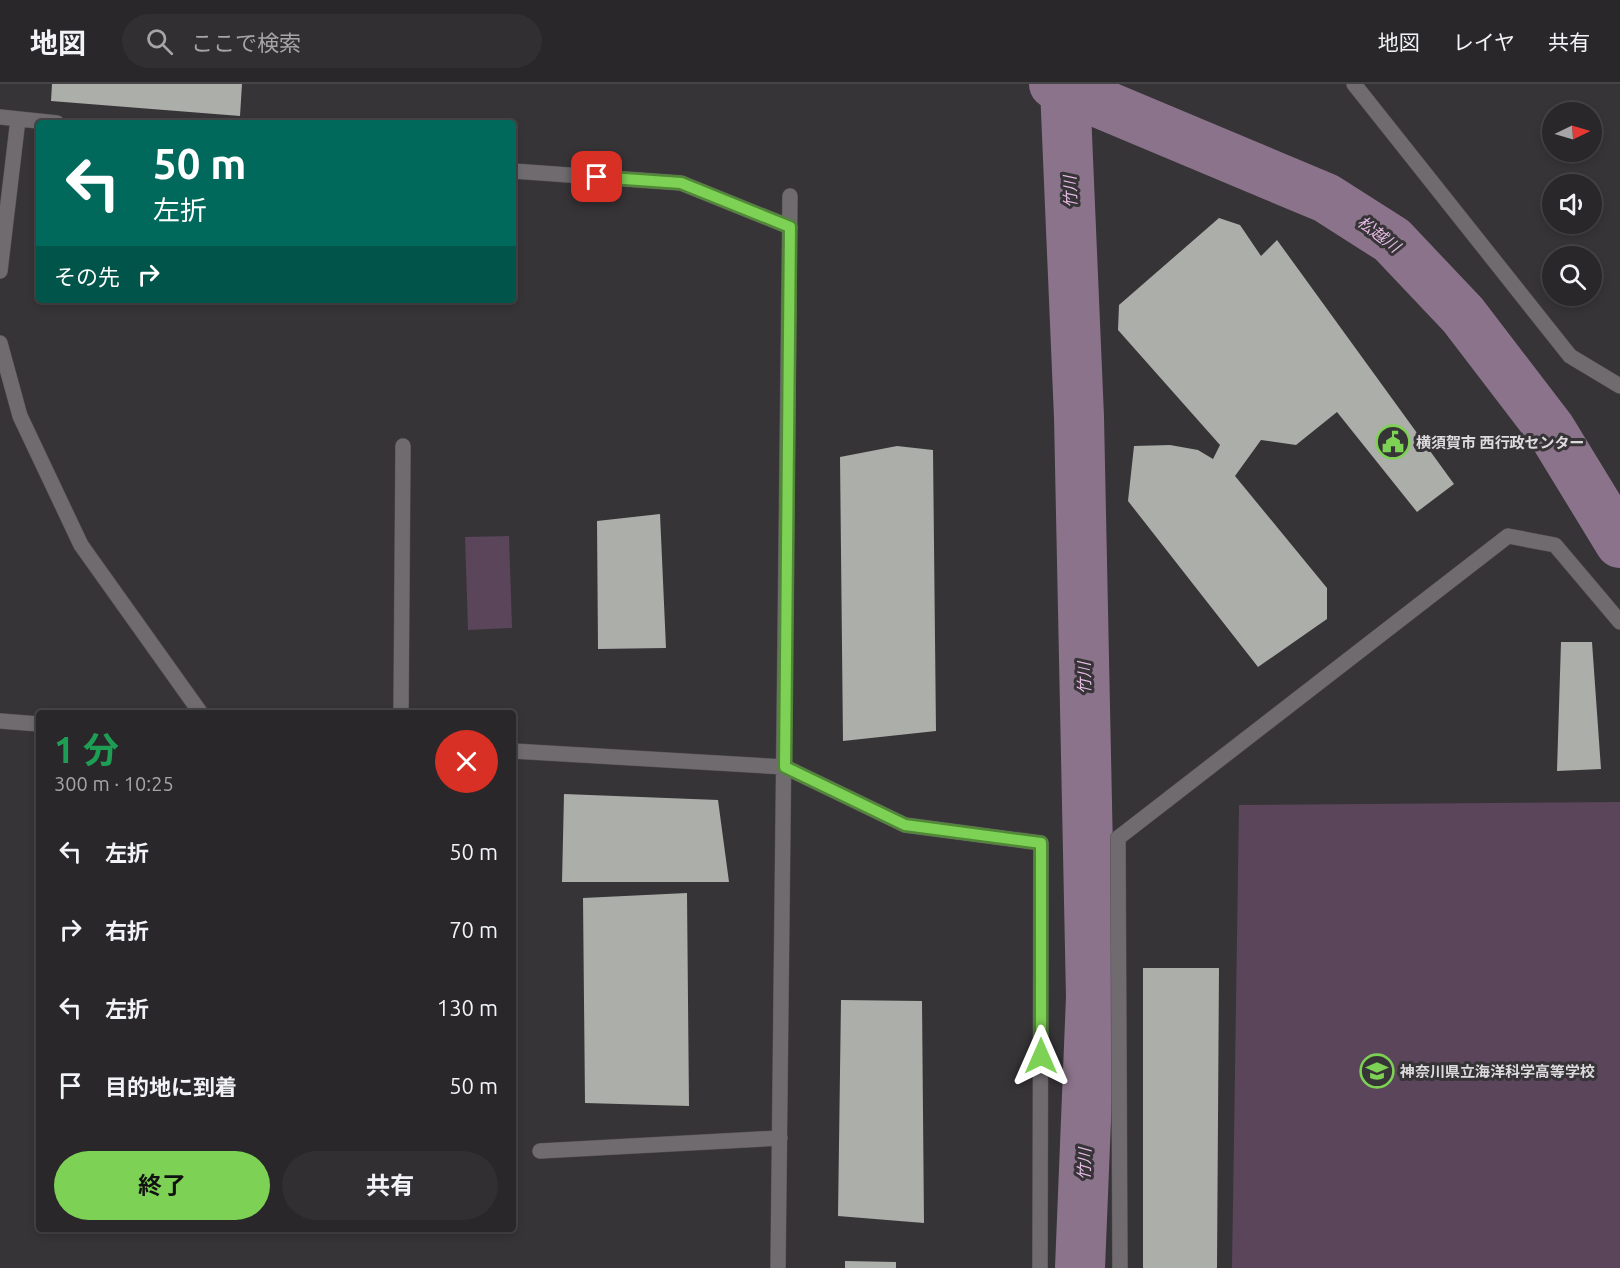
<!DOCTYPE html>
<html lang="ja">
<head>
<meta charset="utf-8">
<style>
  :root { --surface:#292729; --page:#312f31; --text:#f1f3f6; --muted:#a5a5a8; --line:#454446; --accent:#7dd154 }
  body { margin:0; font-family:Ubuntu,"Noto Sans JP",sans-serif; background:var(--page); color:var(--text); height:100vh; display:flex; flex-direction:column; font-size:22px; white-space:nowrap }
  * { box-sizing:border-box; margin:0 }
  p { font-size:20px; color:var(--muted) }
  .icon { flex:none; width:33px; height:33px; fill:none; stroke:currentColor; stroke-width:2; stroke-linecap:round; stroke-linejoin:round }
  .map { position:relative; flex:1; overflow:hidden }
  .sheet { position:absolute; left:36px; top:626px; width:480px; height:522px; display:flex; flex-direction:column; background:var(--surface); border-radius:6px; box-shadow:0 3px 9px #0003,0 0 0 2px var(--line) }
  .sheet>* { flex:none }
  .banner { position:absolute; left:36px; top:36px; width:480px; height:183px; border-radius:6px; box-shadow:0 3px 9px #0003,0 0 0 2px var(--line); background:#00695c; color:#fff; overflow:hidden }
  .needle { width:39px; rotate:85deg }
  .buttons { position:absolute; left:1542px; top:18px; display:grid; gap:12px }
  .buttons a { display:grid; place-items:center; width:60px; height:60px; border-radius:50%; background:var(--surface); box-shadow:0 3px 9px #0003,0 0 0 2px var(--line); font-size:30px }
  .pin { position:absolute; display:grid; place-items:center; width:51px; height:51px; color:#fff; margin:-26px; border-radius:12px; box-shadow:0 3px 9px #0006 }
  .me { position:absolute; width:66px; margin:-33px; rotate:0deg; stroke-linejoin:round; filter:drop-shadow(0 0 4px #0008) }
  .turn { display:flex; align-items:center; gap:21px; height:126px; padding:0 18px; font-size:27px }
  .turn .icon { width:78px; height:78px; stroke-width:2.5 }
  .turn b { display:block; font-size:42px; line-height:51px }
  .then { display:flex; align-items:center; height:57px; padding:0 18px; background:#0003; gap:12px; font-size:22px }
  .round { display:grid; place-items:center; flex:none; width:63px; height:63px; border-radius:32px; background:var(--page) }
  .overview { display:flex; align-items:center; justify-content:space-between; height:102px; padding:0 18px }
  h1 { font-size:36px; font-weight:700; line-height:45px; color:#1e9e55 }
  .cta { display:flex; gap:12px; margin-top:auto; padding:12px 18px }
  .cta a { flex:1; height:69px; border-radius:36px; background:var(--accent); color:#111; font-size:24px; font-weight:700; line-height:69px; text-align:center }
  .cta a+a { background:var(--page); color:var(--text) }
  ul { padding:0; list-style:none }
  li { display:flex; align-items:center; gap:18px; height:78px; padding:0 18px }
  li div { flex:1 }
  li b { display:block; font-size:22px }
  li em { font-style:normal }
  header { display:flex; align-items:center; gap:36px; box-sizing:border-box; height:84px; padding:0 30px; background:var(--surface); border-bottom:2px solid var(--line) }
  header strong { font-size:28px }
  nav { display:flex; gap:33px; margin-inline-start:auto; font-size:21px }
  .search { width:420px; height:54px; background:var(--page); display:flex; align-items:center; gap:15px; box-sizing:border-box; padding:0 21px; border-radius:33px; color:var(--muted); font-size:22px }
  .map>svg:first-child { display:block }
  .green { fill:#5a455a }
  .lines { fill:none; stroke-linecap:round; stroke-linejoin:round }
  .river { stroke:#8b748b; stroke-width:50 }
  .building { fill:#abaea9 }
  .minor-casing { stroke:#545053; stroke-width:16 }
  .minor { stroke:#6f6b6f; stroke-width:15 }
  .route-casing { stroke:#518837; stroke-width:15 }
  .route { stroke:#7dd154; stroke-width:10 }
  .labels { text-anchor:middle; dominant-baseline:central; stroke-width:6; stroke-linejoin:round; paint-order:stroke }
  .poi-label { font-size:15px; font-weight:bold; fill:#dcdadc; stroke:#373437; text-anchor:start }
  .water-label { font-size:16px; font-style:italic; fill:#e7bce7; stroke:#373437 }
</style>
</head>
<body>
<header>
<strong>地図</strong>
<div class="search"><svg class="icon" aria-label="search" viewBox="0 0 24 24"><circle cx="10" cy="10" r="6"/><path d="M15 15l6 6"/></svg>ここで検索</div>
<nav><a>地図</a><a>レイヤ</a><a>共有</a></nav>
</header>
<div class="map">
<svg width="1620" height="1184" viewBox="0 0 1620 1184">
  <rect width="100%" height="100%" fill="#373437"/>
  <path class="green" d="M509 452 512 544 468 546 465 453Z
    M1620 718V1184H1232L1239 721Z"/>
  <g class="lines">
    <path class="river" d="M1054 0 1326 114 1392 156 1463 231 1551 346 1620 459
      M1065 4 1079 333 1091 913 1080 1184"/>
  </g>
  <path class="building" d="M52 0H242L240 32 51 17Z
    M1219 134 1240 141 1261 172 1277 156 1454 400 1417 428 1337 328 1296 361 1261 356 1235 392 1327 504V535L1258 583 1128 417 1134 362 1170 361 1198 366 1213 375 1220 361 1118 246 1119 221Z
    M897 362 933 366 936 647 843 657 840 373Z
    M660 430 666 564 598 565 597 437Z
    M1561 558H1592L1601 685 1557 687Z
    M564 710 718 716 729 798H562Z
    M687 809 689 1022 585 1019 583 814Z
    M1143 884H1219L1217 1184H1143Z
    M841 916 922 917 924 1139 838 1132Z
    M845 1177 896 1178V1184H845Z"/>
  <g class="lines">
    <defs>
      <path id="minor" d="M1354 0 1570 272 1620 302
        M0 33 57 39
        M513 87 681 99 790 143
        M0 187 18 35
        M0 259 20 332 81 461 200 628
        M401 628 403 362
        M0 637 39 640
        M513 667 785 683 905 741 1041 759 1040 1184
        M540 1067 780 1054
        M778 1184 790 112
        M1120 1184 1118 754 1508 452 1555 461 1620 538"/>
    </defs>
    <use href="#minor" class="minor-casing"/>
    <use href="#minor" class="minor"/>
  </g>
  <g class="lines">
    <defs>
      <path id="route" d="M597 93 681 99 790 143 785 683 905 741 1041 759V972"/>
    </defs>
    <use href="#route" class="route-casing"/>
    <use href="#route" class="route"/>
  </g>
  <defs>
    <symbol id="civic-ring" viewBox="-11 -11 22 22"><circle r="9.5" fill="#373437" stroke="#7dd154" stroke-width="1.5"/><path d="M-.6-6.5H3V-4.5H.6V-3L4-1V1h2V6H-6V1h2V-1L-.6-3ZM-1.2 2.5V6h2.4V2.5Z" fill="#7dd154"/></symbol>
    <symbol id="school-ring" viewBox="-11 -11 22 22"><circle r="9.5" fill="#373437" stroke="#7dd154" stroke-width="1.5"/><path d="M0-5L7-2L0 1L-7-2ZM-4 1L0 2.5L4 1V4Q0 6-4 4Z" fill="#7dd154"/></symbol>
  </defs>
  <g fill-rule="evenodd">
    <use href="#civic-ring" x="1374" y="339" width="38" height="38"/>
    <use href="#school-ring" x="1358" y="968" width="38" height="38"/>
  </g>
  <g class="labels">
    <g class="poi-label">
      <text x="1416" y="358">横須賀市 西行政センター</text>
      <text x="1400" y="987">神奈川県立海洋科学高等学校</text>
    </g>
    <g class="water-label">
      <text transform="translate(1070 108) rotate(-92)">竹川</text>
      <text transform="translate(1379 150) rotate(37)">松越川</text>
      <text transform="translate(1084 594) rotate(-91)">竹川</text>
      <text transform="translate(1084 1080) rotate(-88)">竹川</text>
    </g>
  </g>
</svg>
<div class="buttons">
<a><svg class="needle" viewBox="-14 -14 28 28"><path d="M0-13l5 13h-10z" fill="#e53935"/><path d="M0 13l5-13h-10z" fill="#a5a5a8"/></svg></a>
<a><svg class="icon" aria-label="sound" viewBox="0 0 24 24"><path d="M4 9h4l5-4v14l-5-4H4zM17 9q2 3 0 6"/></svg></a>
<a><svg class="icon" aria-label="search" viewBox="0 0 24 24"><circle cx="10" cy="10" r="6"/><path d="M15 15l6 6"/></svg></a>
</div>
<div class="pin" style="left:597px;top:93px;background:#d93025"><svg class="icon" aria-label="arrive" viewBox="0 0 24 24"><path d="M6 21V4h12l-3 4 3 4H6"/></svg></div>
<svg class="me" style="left:1041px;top:972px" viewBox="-20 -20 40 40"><path d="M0-17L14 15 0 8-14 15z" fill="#7dd154" stroke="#fff" stroke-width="4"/></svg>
<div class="banner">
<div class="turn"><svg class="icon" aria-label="left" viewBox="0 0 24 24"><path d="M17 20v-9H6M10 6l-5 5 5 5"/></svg><div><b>50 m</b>左折</div></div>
<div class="then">その先<svg class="icon" aria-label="right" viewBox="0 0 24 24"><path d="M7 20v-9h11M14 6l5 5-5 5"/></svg></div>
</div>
<section class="sheet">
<div class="overview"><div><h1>1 分</h1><p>300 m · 10:25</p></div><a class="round" style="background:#d93025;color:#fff"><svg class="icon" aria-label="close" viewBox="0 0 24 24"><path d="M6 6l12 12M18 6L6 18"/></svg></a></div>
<ul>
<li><svg class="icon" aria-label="left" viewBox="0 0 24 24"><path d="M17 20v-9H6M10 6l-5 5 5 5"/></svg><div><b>左折</b></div><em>50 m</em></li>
<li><svg class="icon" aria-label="right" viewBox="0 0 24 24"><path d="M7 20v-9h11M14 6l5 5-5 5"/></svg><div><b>右折</b></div><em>70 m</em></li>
<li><svg class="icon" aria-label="left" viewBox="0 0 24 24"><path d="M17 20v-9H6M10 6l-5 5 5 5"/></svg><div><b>左折</b></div><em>130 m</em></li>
<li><svg class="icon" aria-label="arrive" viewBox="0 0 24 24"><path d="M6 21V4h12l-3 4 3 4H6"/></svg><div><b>目的地に到着</b></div><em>50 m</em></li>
</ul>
<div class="cta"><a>終了</a><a>共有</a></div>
</section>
</div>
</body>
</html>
